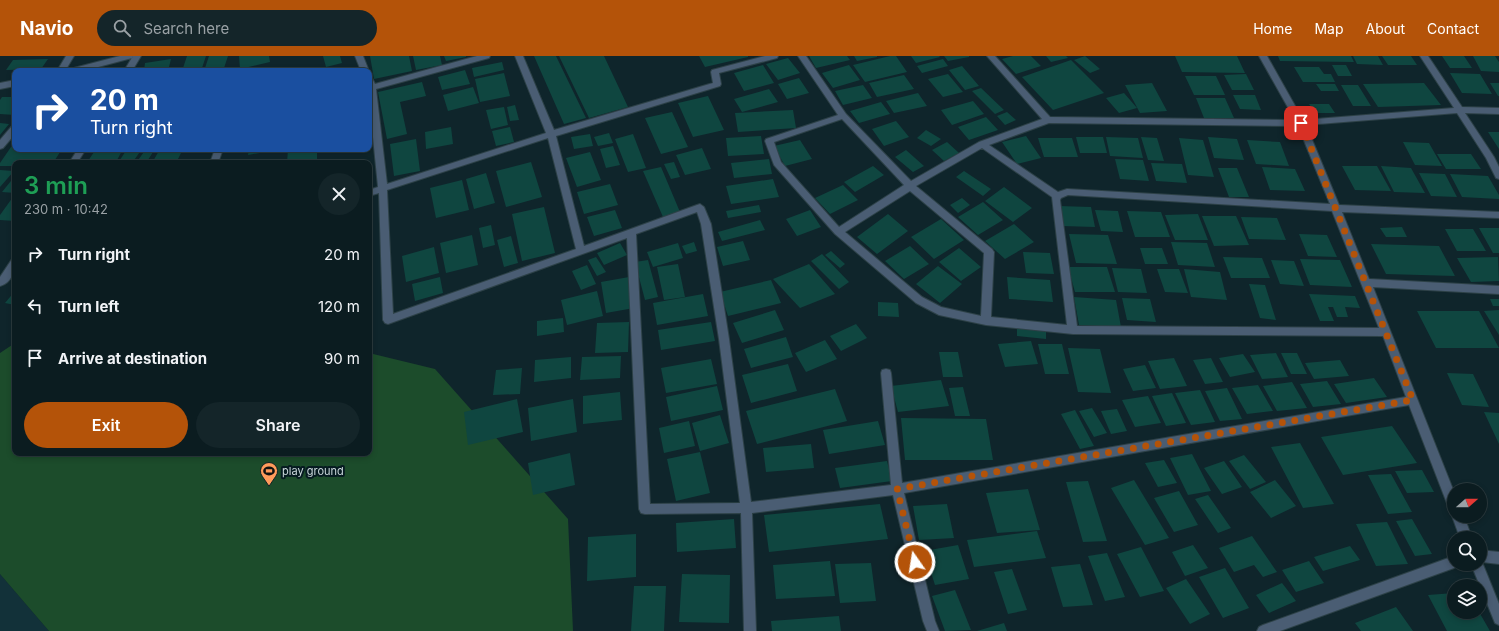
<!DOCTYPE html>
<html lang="en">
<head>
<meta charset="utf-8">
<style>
  :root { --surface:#0b1c20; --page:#142529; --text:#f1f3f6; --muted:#9aa1a5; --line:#2b3a3e; --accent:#b45309 }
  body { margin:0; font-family:Inter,sans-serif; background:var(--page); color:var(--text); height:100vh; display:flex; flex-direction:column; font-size:15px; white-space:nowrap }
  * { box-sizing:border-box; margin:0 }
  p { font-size:13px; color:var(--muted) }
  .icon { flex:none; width:22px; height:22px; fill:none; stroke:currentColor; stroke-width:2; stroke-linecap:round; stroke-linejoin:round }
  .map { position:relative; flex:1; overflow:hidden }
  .details { position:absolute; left:12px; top:104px; width:360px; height:296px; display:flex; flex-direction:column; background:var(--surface); border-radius:8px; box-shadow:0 2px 6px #0003,0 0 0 1px var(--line) }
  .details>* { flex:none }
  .top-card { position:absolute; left:12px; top:12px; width:360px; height:84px; border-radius:8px; box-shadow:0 2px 6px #0003,0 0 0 1px var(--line); background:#1a4fa0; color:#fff; overflow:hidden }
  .needle { width:26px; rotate:69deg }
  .tools { position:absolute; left:1447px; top:427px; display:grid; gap:8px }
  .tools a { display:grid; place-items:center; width:40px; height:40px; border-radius:50%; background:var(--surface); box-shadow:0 2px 6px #0003,0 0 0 1px var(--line); font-size:20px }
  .pin { position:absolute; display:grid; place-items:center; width:34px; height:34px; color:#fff; margin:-17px; border-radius:8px; box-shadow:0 2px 6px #0006 }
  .me { position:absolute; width:44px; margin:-22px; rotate:347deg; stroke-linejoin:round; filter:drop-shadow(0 0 3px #0008) }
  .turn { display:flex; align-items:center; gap:14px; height:84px; padding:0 12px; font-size:18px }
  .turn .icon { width:52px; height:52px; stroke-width:2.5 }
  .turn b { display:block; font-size:28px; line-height:34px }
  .round { display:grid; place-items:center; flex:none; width:42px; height:42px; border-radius:21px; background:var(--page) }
  .headline { display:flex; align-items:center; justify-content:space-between; height:68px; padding:0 12px }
  h1 { font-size:24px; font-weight:600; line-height:30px; color:#1e9e55 }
  .button { display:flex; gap:8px; margin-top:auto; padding:8px 12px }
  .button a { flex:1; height:46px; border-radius:24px; background:var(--accent); color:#fff; font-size:16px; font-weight:600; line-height:46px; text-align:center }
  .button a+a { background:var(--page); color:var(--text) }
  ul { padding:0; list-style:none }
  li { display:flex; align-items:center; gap:12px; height:52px; padding:0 12px }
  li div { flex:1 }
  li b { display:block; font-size:15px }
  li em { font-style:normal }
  header { display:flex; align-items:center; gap:24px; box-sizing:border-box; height:56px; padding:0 20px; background:var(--accent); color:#fff }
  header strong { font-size:19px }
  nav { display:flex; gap:22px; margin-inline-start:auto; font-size:14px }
  .search { width:280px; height:36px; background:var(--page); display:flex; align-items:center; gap:10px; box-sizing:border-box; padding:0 14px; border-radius:22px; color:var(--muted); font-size:15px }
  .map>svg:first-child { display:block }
  .built { fill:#123139 }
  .green { fill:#1c4c2b }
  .building { fill:#0f4640 }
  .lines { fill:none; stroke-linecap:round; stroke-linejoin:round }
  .street-casing { stroke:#2d4147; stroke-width:2 }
  .street { fill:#4a5d73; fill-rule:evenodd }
  .route { stroke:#b45309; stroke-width:7; stroke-dasharray:0 12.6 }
  .labels { text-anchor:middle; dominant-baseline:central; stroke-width:4; stroke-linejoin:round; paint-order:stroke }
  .poi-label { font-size:11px; fill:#c9d6da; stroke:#061b21; text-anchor:start }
</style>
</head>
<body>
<header>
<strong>Navio</strong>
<div class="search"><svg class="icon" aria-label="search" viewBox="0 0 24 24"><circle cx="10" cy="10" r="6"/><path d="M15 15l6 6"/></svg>Search here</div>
<nav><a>Home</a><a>Map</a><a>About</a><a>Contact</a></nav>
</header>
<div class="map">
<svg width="1499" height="575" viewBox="0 0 1499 575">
  <rect width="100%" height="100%" fill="#0f252b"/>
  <path class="built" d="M0 518 49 575H0Z"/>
  <path class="green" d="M15 287V397H369V297L435 313 568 463 573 575H49L0 518V297Z"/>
  <path class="building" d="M187 0H206L201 15H182Z
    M209 0H228L223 15H204Z
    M239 0H269L270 6 240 13Z
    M323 0H340L342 7 326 11Z
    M370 0H409L412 15 374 23Z
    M413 0H440L442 9 416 14Z
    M444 0H466V1L446 5Z
    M534 0H556L586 62 564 68Z
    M559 0H604L628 51 589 62Z
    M699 0H748V1L705 11Z
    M809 0H847L850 4 816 12Z
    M854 0H877V1L857 5Z
    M890 0H896L907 16 865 26 853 9Z
    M911 0H939L940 1 916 7Z
    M944 0H969V1L948 5Z
    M1013 0H1031L1041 10 1016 18 1002 3Z
    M1046 0H1066L1068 2 1051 6Z
    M1085 0 1100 13 1090 17 1074 4Z
    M1175 0H1237L1245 17 1182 16Z
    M1278 0H1351L1354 6 1280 5Z
    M1353 0H1378L1383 9 1357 8Z
    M1382 0H1411L1417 9H1388Z
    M1442 0H1464L1472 12H1450Z
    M1473 0H1495L1499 6V16L1481 15Z
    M788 2 800 17 778 24 766 8Z
    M48 3 41 13 6 14 13 4Z
    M171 3 168 15H144L145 7Z
    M943 3 948 10 922 17 917 10Z
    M1071 4 1104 37 1053 54 1022 21Z
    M502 6 504 14 474 21 472 12Z
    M763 9 774 27 744 35 734 17Z
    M849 9 860 24 833 32 822 17Z
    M1332 9H1346L1352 20H1338Z
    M962 10 979 30 965 34 949 14Z
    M1294 11H1319L1324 18H1331L1335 26H1303Z
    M465 14 470 28 442 34 438 21Z
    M504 17 510 40 480 46 475 23Z
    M1450 17 1480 18 1492 38 1462 37Z
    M948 18 963 36 943 41 928 23Z
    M1246 18 1254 34H1232L1224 19Z
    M904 19 914 33 877 41 869 27Z
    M1185 20H1216L1225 39H1194Z
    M799 22 809 37 787 43 778 28Z
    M422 26 426 40 400 46 407 78 387 83 378 36Z
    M1152 27 1167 55 1140 57 1125 29Z
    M1424 27 1441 49 1378 51 1363 28Z
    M1490 27H1499V40H1498Z
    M1316 28H1335L1339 35H1321Z
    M863 29 872 42 843 49 835 35Z
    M1341 29H1358L1371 50H1353Z
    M473 31 479 47 448 55 443 39Z
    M981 32 1004 54 995 58 972 35Z
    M769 33 778 46 742 56 734 43Z
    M918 37 927 50 894 57 886 45Z
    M1124 37 1137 52 1119 57 1106 42Z
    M1233 39H1255L1261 54 1240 53Z
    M708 40 724 74 693 81 678 47Z
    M2 41H15V59L0 58V44Z
    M1196 42H1225L1234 62H1204Z
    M973 45 984 58 952 69 941 54Z
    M881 46 890 58 859 67 850 55Z
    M1309 48H1329L1335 57H1315Z
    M515 49 519 64 510 65 507 51Z
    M504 51 508 69 491 73 486 54Z
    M793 54 796 72 738 76 735 57Z
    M672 56 688 91 661 98 645 62Z
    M1007 56 1016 64 1005 69 997 60Z
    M986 61 998 74 969 84 958 71Z
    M896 65 909 81 884 90 872 73Z
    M0 67 9 68 0 79Z
    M451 71 453 88 426 93 425 76Z
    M510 71 514 86 496 90 492 75Z
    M926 74 941 83 931 90 917 82Z
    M1488 76H1499V93Z
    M609 77 613 87 598 90 594 81Z
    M590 78 593 90 574 93 571 81Z
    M633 78 646 112 628 116 615 83Z
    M761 80 764 98 728 100 726 82Z
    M1026 80 1041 102 1017 108 1002 86Z
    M1076 81H1103L1107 97H1080Z
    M1106 81 1138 82 1143 102 1110 100Z
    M1141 81 1157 82 1164 105 1148 104Z
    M1208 81 1237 83 1244 104 1214 102Z
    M1038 82H1072L1078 101H1044Z
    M1179 82 1203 84 1214 121 1188 119Z
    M416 83 420 115 394 120 390 88Z
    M800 84 812 103 785 110 774 90Z
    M1247 84 1280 86 1289 110 1256 108Z
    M947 86 959 97 944 105 932 94Z
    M1403 86 1429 87 1442 110 1415 109Z
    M613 90 620 109 606 112 600 93Z
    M11 91H15V93H62L53 107H15V110H0V107Z
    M702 92 711 113 685 119 676 99Z
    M96 93H123L116 106 88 105Z
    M127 93H142L132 107H118Z
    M146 93H155L146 107H136Z
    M160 93H183L176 107H152Z
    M249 93H271V95L248 99Z
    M288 93H317V107H287Z
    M906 94 924 110 913 116 895 101Z
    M590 96 601 124 577 131 566 102Z
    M1437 98H1471L1481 113H1446Z
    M769 103 772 118 734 122 731 107Z
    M1115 103 1143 104 1149 125 1120 123Z
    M531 106 542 141 506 151 496 115Z
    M674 106 680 121 671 123 664 108Z
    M1151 107 1182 108 1187 127 1156 125Z
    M873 110 884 119 855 136 844 126Z
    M1342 110H1377L1391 135 1355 134Z
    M1381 110 1411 112 1425 137 1394 136Z
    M661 111 680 156 663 161 643 115Z
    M1262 111 1295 113 1305 135 1270 134Z
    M1218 112H1237L1249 141H1229Z
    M0 114 14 115 0 131Z
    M964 115 991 133 983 140 956 121Z
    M486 117 495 147 474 153 466 123Z
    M1419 117 1445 118 1457 141 1431 140Z
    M1450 118 1488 120 1499 139V143L1462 141Z
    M15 120V137L2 136Z
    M773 123 779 141 731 148 726 130Z
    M462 124 469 154 436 162 430 132Z
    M610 128 618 149 584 158 577 136Z
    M843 129 858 144 830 158 815 142Z
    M1004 131 1032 152 1013 166 985 145Z
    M13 141H15V165L0 164V159Z
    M962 142 970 149 958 157 950 149Z
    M983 146 1003 164 978 179 958 161Z
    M759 149 761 156 728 162 726 155Z
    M1058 150 1091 151 1095 171 1062 170Z
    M544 151 555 197 522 205 512 158Z
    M615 154 622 172 594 180 587 161Z
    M810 154 821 171 797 180 786 163Z
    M1095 154 1118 155 1123 176 1101 175Z
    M1127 155 1161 156 1170 181H1135Z
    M888 158 908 175 877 198 857 181Z
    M1198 158 1208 184H1175L1165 159Z
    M1202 160H1236L1249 189 1214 190Z
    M1241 161 1277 162 1286 184 1249 183Z
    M941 163 964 184 934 203 911 181Z
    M760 164 765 174 722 185 718 176Z
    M1014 168 1034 186 1005 203 985 185Z
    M491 169 495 189 483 192 479 172Z
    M1402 171 1407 181H1386L1380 172Z
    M1479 172H1499V197H1493Z
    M1445 173H1473L1486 195H1457Z
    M1069 178 1108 179 1117 208 1076 207Z
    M1299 178 1327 179 1337 201 1308 200Z
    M472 179 478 209 446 217 440 187Z
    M511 180 518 207 504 211 497 184Z
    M743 185 750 204 723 210 717 191Z
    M694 186 697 195 686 198 682 190Z
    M1171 186 1207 187 1215 211 1178 209Z
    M620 187 627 199 604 209 597 197Z
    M678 187 683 202 653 211 647 196Z
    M1371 188 1439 190 1455 220 1386 218Z
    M910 190 929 208 904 223 885 205Z
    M434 191 439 217 406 226 402 200Z
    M959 192 981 211 961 225 939 206Z
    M1140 192H1162L1168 208H1145Z
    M831 195 845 208 840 212 825 199Z
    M1023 196 1050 197 1054 218 1026 217Z
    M822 198 849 226 839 233 811 205Z
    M596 201 606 216 597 220 588 204Z
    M1223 201 1262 202 1270 222H1231Z
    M1498 201 1499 225 1471 226 1457 202Z
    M1300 203 1340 204 1352 231 1310 229Z
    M648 204 658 241 645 244 635 206Z
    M1271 204 1294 205 1304 230 1280 228Z
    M678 208 685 241 664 244 657 211Z
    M809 208 835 238 800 252 773 223Z
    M587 209 596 228 581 234 572 215Z
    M938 210 962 228 940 247 916 228Z
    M1068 211H1107L1115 236H1075Z
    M1112 212 1141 213 1147 237 1118 236Z
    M1157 213H1179L1188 237 1165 236Z
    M1184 213 1220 216 1227 244 1191 241Z
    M440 221 443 237 415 245 412 228Z
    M629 221 634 252 606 257 601 226Z
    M1007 221 1050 224 1053 246 1009 243Z
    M771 224 781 247 728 260 720 236Z
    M1249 228 1265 229 1276 264 1260 262Z
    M15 235V249L5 247Z
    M597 235 603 260 567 269 561 244Z
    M703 238 708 260 657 269 653 247Z
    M1309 238 1355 240 1360 252 1345 251 1348 261H1337L1333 251H1328L1334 265H1320Z
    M1074 241 1116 244 1121 271 1079 269Z
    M1122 242 1150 243 1156 266 1127 264Z
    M1490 243H1499V250H1493Z
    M878 246 898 247 899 261 878 260Z
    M775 254 784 274 742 287 733 267Z
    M1499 254V279L1484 255Z
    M1417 255H1479L1499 292H1436Z
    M563 262 564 276 537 280V265Z
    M629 266 628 296 595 297 597 267Z
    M711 266 715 285 661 294 658 274Z
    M856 268 867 282 841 295 830 280Z
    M1017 271 1046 274V283L1017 280Z
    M786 281 793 301 751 312 744 293Z
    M825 284 837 303 806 316 795 297Z
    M1031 285 1038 308 1005 311 998 288Z
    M1038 288H1062L1069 318H1045Z
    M1068 292 1100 293 1111 337 1078 336Z
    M939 296H958L963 321H943Z
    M1276 297 1288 321 1262 323 1250 299Z
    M1281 297H1297L1307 318H1291Z
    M1243 298 1255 316 1230 321 1219 302Z
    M621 300 620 322 580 324 582 301Z
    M571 301V322L534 326 535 304Z
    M1174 302 1187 330 1160 333 1148 305Z
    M1211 302 1223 326 1205 328 1193 304Z
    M711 303 717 328 666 337 661 312Z
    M1340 304 1349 320 1314 323 1305 307Z
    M788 308 797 335 751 347 742 319Z
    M1145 309 1156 332 1133 335 1123 313Z
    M522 312 520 338 493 339 496 314Z
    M1447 317 1473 318 1489 351 1462 349Z
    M1374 322 1387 341 1346 347 1334 328Z
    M941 324 949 350 898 356 891 330Z
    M1327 325 1341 348 1313 351 1300 328Z
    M1292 326 1307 352 1277 355 1263 330Z
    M1258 329 1273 355 1247 358 1232 332Z
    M717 330 723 354 671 365 666 341Z
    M963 331 970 360H955L949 332Z
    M1227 332 1242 363 1220 365 1205 335Z
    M835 333 847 365 757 388 746 355Z
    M1200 334 1215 366 1191 369 1175 337Z
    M620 336 622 364 583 368V340Z
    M1172 337 1186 367 1166 370 1152 340Z
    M1148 340 1161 367 1135 371 1122 344Z
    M517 343 523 376 468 389 464 356Z
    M573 343 577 376 531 385 528 352Z
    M1092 352 1107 377 1094 381 1079 355Z
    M1117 353 1127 375 1111 378 1101 355Z
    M1075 354 1094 390 1080 393 1061 358Z
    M1484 356 1499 357V388Z
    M720 359 729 387 700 395 692 367Z
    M901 362 986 363 993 404H905Z
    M689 365 695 390 664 397 659 372Z
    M878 365 885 389 829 398 823 374Z
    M1392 370 1417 407 1343 419 1321 381Z
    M1300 387 1334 448 1303 452 1271 391Z
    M811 388 814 412 766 416 763 392Z
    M700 396 710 437 676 445 667 403Z
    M570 397 575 429 533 439 528 407Z
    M1192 398 1211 435 1188 439 1170 402Z
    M1244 399 1266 426 1250 433 1229 405Z
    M1164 404 1177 427 1158 431 1145 407Z
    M887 405 892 425 840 432 835 412Z
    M1224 405 1242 431 1222 438 1204 412Z
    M1422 414 1434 436 1407 437 1395 415Z
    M1391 418 1412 456 1388 458 1368 419Z
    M1134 424 1169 482 1145 489 1111 432Z
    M1275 424 1296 450 1271 462 1250 436Z
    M1088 425 1107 485 1083 486 1066 426Z
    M1028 433 1040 474 997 477 986 437Z
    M1179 435 1198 469 1174 476 1154 442Z
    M1208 439 1231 472 1218 477 1195 443Z
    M880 448 888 483 769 496 764 459Z
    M947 448 954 482 919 484 913 450Z
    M734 463 736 492 677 496 676 467Z
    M1412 463 1432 498 1415 500 1396 465Z
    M1387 466 1408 508 1376 510 1356 468Z
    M1037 475 1046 502 974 511 967 484Z
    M636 478V521L587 525 588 481Z
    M1252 480 1277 516 1263 521 1254 509 1234 516 1219 492Z
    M958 489 969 523 935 529 924 495Z
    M1193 489 1208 512 1185 520 1172 496Z
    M1350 490 1360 504 1323 515 1314 501Z
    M1141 491 1164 535 1140 541 1117 498Z
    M1107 497 1125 541 1105 545 1088 500Z
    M830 505 835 540 776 543 773 509Z
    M1309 505 1324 527 1296 536 1282 514Z
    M871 507 876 545 840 547 835 508Z
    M1080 508 1093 549 1063 551 1051 511Z
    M1225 512 1249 552 1223 562 1199 521Z
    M1012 513 1027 554 1008 558 994 516Z
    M682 518 730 519 729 567 679 566Z
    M1186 523 1210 558 1190 568 1166 532Z
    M1282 527 1296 545 1269 557 1256 539Z
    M634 530H666L664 575H631Z
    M955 534 971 574 945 575 932 540Z
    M1454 537V556H1479L1490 575H1447L1428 539Z
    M1396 551 1413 575H1361L1355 567Z
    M839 560 841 575H772L771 565Z
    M1004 567 1007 575H977Z"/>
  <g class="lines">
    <defs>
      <path id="street" d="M66 0H74L65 15H57Z
        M120 0H133L132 2 83 15H69L70 13Z
        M133 0H141L132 15H124Z
        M355 0H363L369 15H361Z
        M477 0H490L489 2 376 33 387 128 546 77 515 0H523L554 74 713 27 711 16 712 14 765 0H778L777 2 719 17 721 28 720 30 556 80 584 190 697 149 700 148 704 151 711 168 729 283 751 446 891 429 881 317 882 314 886 313 890 314 891 317 902 427 1406 341 1383 280 1073 278 986 269 939 259 916 247 835 178 774 109 765 85 766 83 838 59 798 0H806L846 58 911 125 979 86 1042 63 987 0H995L1050 61 1295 64 1259 0H1267L1303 64 1454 52 1420 0H1428L1462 51 1499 52V58L1465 57 1494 101 1499 111V123L1496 122 1486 102 1457 57 1306 69 1339 149 1499 156V162L1342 156 1369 223 1499 230V238L1373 231 1454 436V455L1450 454 1448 450 1409 349 904 437 935 565 939 575H927L923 565 893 439 752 457 756 575H744L741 457 645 458 641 457 639 453 627 182 388 268 385 267 383 264 379 137 369 140V134L378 131 369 41V21L372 22 375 28ZM842 63 904 129 839 171 781 106 774 86ZM1049 67 1298 70 1330 148 1067 133 1058 136 989 89ZM548 82 576 193 393 258 387 134ZM982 92 1052 141 1067 269 991 261 994 196 992 193 916 130ZM910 135 984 197 981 260 941 251 922 241 845 176ZM1068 139 1332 155 1379 272 1077 270 1060 144 1061 142ZM697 156 701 168 719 283 740 447 650 448 636 178Z
        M15 24V30L0 33V27Z
        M15 69V78L3 92 0 93V84L12 70Z
        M78 93H86L77 107H69Z
        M215 93H223L218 107H210Z
        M15 202C15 214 13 226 0 230V221L12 203Z
        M1454 456V460H1464L1472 482H1460L1452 460Z
        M1480 494 1499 496V508L1482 506 1499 548V569L1495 567 1471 508H1480Z
        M1454 500V508H1459L1454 512 1280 575H1257L1259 571 1263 569Z"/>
    </defs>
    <use href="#street" class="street-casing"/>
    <use href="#street" class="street"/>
  </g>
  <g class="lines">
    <path class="route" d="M915 506 897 433 1413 344 1301 67"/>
  </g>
  <defs>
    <symbol id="stadium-pin" viewBox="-11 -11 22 30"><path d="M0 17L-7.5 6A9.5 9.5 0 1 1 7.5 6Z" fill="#ff9b5b" stroke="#061b21"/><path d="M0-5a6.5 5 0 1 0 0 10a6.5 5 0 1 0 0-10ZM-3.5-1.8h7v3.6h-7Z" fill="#111"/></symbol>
  </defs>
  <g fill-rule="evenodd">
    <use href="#stadium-pin" x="259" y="405" width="20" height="27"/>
  </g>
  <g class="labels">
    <g class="poi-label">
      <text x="282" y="415">play ground</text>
    </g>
  </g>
</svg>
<div class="tools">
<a><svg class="needle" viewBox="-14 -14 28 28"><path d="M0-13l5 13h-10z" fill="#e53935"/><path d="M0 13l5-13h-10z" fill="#9aa1a5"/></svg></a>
<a><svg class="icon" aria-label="search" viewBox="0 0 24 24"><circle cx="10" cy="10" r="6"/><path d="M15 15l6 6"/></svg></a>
<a><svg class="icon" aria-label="layers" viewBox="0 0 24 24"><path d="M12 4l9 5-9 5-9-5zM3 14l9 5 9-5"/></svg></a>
</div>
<div class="pin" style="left:1301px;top:67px;background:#d93025"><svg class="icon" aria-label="arrive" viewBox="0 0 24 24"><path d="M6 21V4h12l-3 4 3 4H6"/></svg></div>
<svg class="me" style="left:915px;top:506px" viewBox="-20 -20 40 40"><circle r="17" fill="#b45309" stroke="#fff" stroke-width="3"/><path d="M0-11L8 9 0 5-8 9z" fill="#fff"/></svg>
<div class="top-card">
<div class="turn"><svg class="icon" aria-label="right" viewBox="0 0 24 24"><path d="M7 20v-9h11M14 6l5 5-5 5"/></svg><div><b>20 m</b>Turn right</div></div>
</div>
<section class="details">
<div class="headline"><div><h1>3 min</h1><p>230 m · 10:42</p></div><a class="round"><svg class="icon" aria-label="close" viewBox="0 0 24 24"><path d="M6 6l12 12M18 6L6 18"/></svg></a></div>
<ul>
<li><svg class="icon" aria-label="right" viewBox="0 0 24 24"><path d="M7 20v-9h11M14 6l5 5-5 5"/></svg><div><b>Turn right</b></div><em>20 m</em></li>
<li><svg class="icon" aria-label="left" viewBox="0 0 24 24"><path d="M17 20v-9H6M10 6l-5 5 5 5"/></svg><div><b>Turn left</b></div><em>120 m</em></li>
<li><svg class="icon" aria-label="arrive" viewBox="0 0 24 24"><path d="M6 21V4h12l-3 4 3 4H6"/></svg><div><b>Arrive at destination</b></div><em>90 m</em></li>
</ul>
<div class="button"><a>Exit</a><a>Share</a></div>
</section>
</div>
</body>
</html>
